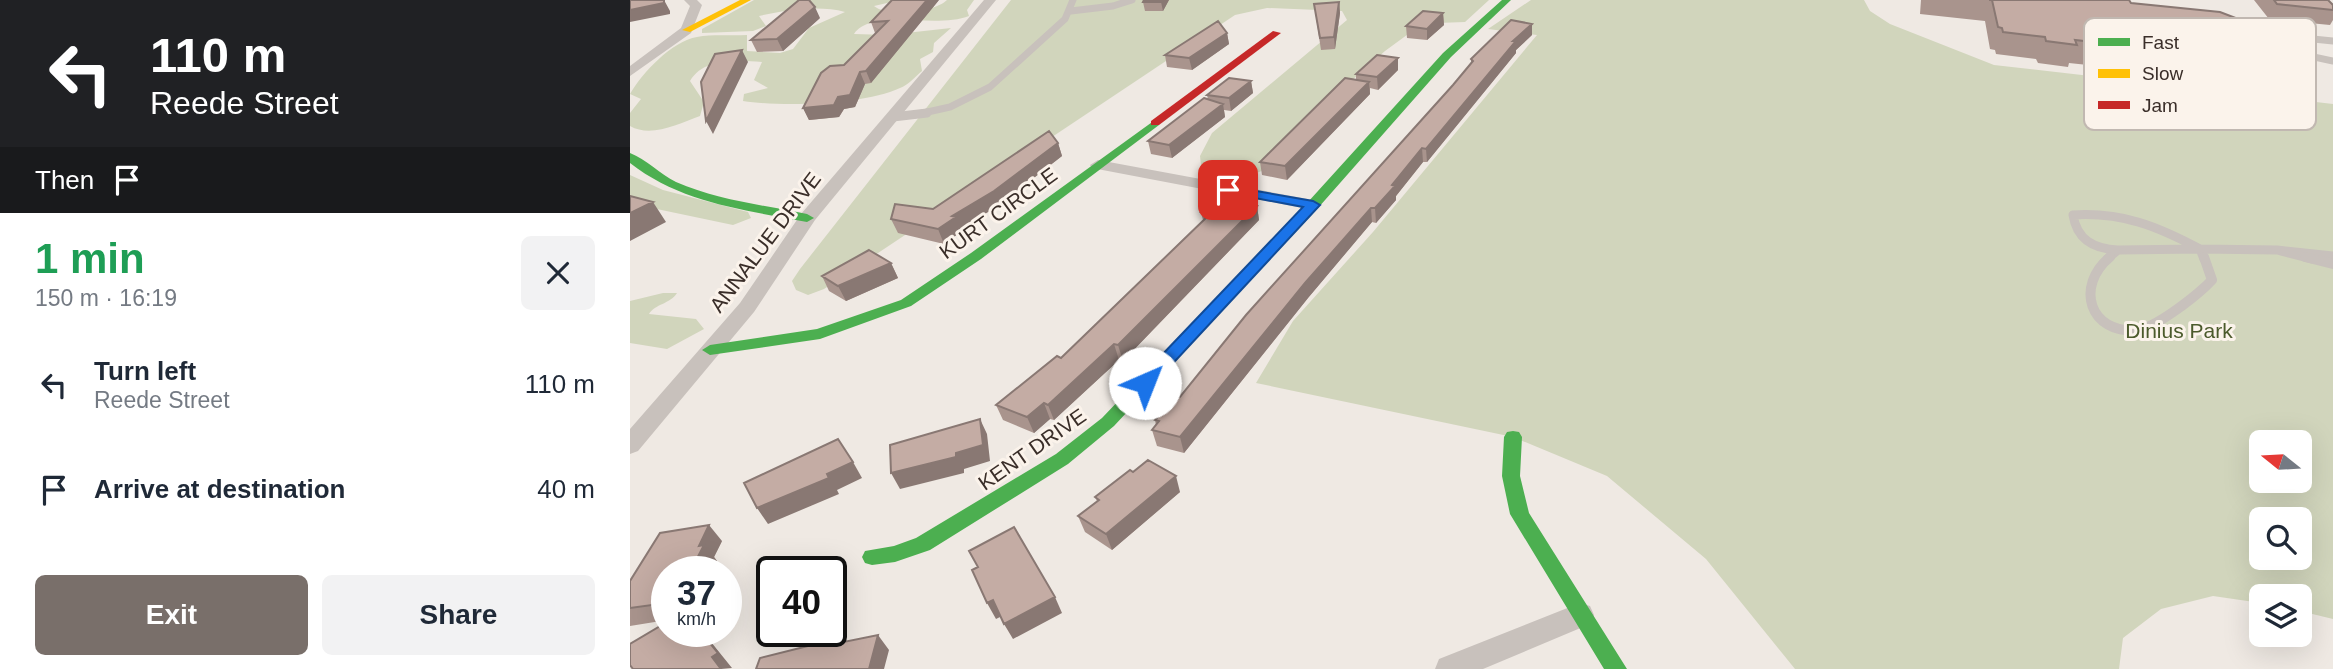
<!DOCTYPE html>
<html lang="en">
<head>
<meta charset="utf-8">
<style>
  :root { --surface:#fff; --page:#f2f2f3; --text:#1f2937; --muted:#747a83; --accent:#796f6a }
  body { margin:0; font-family:Arial,sans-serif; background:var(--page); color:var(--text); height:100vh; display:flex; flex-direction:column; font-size:26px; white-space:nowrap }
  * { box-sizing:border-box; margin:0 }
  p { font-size:23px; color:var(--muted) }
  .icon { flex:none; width:38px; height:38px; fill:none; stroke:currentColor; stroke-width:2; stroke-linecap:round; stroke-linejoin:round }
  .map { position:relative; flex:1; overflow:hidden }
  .details { display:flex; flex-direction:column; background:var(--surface); width:630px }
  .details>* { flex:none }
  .top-card { background:#202124; color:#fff; overflow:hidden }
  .needle { width:46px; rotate:288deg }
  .fabs { position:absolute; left:1619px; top:430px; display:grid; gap:14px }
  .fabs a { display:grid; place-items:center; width:63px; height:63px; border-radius:10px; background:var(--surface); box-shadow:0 7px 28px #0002; font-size:35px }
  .speed { position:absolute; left:21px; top:556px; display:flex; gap:14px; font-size:35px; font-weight:700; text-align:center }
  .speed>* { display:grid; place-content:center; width:91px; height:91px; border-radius:50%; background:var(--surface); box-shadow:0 7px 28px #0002; line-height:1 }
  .speed small { font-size:18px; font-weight:400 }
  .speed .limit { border:4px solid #111; border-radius:10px; background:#fff; color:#111 }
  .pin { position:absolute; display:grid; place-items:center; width:60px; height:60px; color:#fff; margin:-30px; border-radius:14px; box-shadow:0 4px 10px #0006 }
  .me { position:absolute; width:77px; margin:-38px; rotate:44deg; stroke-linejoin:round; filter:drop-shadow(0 0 5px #0008) }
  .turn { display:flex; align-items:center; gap:24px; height:147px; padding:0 35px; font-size:32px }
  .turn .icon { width:91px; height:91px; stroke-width:2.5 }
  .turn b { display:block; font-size:49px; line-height:60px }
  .then { display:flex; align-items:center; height:66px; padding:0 35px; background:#0003; gap:14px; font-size:26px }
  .round { display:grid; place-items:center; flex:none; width:74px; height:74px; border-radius:10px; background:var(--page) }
  .summary { display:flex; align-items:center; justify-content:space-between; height:119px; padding:0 35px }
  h1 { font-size:42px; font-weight:700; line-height:52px; color:#1e9e55 }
  .action { display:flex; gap:14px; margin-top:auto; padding:14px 35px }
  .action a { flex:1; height:80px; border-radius:10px; background:var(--accent); color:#fff; font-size:28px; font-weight:700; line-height:80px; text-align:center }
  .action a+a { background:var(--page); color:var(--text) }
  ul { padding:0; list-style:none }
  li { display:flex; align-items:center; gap:21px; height:105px; padding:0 35px }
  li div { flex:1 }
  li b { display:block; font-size:26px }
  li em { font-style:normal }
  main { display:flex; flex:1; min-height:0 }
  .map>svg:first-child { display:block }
  .green { fill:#d1d5bc; fill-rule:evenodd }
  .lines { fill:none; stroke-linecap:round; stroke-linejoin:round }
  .lane-far2 { stroke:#c8c1bc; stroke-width:7 }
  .lane-far1 { stroke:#c8c1bc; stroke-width:9 }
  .lane { stroke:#c8c1bc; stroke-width:10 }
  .street { fill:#c8c1bc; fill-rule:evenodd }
  .fast { fill:#4caf50; fill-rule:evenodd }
  .slow { fill:#ffc107; fill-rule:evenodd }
  .jam { fill:#c62828; fill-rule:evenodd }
  .wall { fill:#a9948d }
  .shaded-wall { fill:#897873 }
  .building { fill:#c4aca4; stroke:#897873; stroke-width:2 }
  .route { fill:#1a73e8; stroke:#114b97; stroke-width:2 }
  .labels { text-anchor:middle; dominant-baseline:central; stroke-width:6; stroke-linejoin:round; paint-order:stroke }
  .street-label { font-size:21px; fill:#3a2e29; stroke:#fbf3eb }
  .park-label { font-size:21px; fill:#4b5a2b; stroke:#fbf3eb }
  .key { fill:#fbf3eb; stroke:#c1b8b1; stroke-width:2 }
  .key-label { font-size:19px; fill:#3a2e29 }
</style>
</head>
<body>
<main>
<section class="details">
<div class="top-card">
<div class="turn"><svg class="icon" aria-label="left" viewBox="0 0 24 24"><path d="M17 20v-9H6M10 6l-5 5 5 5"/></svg><div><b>110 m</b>Reede Street</div></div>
<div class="then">Then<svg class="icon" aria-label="arrive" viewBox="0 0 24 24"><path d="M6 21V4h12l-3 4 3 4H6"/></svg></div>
</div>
<div class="summary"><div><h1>1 min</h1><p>150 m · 16:19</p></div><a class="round"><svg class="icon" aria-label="close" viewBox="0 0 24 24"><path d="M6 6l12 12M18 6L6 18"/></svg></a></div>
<ul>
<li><svg class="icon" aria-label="left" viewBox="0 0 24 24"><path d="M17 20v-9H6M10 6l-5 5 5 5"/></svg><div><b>Turn left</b><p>Reede Street</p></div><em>110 m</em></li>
<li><svg class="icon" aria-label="arrive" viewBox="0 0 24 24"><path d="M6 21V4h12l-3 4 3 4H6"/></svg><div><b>Arrive at destination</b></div><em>40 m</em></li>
</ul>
<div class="action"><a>Exit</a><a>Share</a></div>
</section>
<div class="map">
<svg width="1703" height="669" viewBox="0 0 1703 669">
  <rect width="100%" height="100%" fill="#efe9e3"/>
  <path class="green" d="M124 0H270L244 6C258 18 305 12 317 0H344L337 10 339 16C307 29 241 8 224 34L258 35 321 28 304 43 303 52 290 59 292 71C285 77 278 85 270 88 234 105 152 107 113 101L114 94 138 88 124 80 132 62C108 60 74 57 60 81L74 102 70 116C48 124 21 138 0 126V113L11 99 0 94C12 73 42 41 67 37 82 34 101 36 117 35V51L150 53 163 49 179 28 215 12C189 5 156 10 129 16L136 26 123 31 72 33V29Z
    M381 0H859L835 22 807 23 781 32 755 51 703 97 640 168 607 180 590 178 571 165 570 156 582 133 717 20 712 11 637 8 605 15 194 289 178 295 166 290 162 281 170 269Z
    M901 0H1234L1240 11 1260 24 1364 65 1703 104V619L1670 611V597H1631V603L1583 596 1531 609 1493 638 1489 669H1165L1076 559 977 476 883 437 626 383 663 321 743 232 907 35 858 29ZM1631 443H1670V481H1631ZM1631 520H1670V558H1631Z
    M0 175 33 190 118 212 121 218 103 225 22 208 0 211Z
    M33 293H47C40 304 25 304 19 314L66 319 74 329 37 349 0 343V301Z"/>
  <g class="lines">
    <path class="lane-far2" d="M441 11 483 6 502 0
      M1615 32 1703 41
      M1612 37 1628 45 1703 61
      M284 115 320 107 360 87 435 19 443 0"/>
    <path class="lane-far1" d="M263 117 297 113
      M1570 249 1647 250
      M1570 249 1574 259
      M1488 250 1570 249
      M1488 250C1464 249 1447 240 1443 215 1492 212 1527 226 1570 249
      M1477 259 1488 250
      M1682 259 1647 250 1703 256"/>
    <path class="lane" d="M1480 257C1445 286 1459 334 1507 330 1525 328 1562 299 1576 286L1582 280 1574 257
      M1675 257 1703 264"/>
    <path class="street" d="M54 0H67L72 5 61 33 0 76V66L51 28 60 6Z
      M354 0H366L185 220 124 312 8 451 0 454V429L110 303 171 214Z
      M468 160 683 200 692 205 683 210 462 168 460 165Z
      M950 603 960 606 964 615 960 624 853 669H805L809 659Z"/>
    <path class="fast" d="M872 0H881L821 57 688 208 484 426 438 464 300 550 265 562 242 565 235 563 232 557 235 551 264 546 286 538 426 454 472 418 678 202 813 53Z
      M525 120 529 121V125L351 259 281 306 190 339 80 355 72 350 80 345 187 329 271 300 341 253Z
      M0 153C16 159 30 174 46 182 87 200 133 205 177 214L184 218 177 222C115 210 51 203 0 163Z
      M883 431 889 432 892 437 890 476 899 513 997 669H974L880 514 872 476 874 437 877 432Z"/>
    <path class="slow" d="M110 0H121L60 32 52 30Z"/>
    <path class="jam" d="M643 31 651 33 529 125H521V121Z"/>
  </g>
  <path class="wall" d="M309 0 241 83 235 84 225 107 214 109 209 117 179 120 173 108 246 33H245L241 22Z
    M514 0H539L533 11H515L513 2Z
    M1291 0H1499L1501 3 1628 32 1617 53 1522 43 1525 49 1515 71 1439 63 1438 67 1408 63 1406 59 1366 54 1365 50 1360 49 1355 21 1290 14Z
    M1624 0H1698L1703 5V20L1700 25 1639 19Z
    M709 2 710 13 705 49 691 50 684 4Z
    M813 13 814 25 797 40 777 38 776 26Z
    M190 18 153 51 127 52 121 40Z
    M597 33 599 44 562 70 537 67 535 55Z
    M902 35 886 50V53L797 162H793L766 196V200L746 223 742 222 678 298 554 453 527 446 522 430 526 425 525 420 550 397 823 85 841 64V59Z
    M768 58V70L748 90 740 88V94L657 180 632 175 630 162 726 80V74Z
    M621 81 623 93 601 111 594 110 595 117 542 158 521 154 518 141 578 100 577 95Z
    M428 143 432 156 369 205 331 229 332 231 314 244 268 233 261 219 303 209Z
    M627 206 629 220 493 361 489 360 424 420 420 419 404 433 373 420 366 405 431 358 573 220 571 212Z
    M261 263 268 278 216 301 199 291 192 276Z
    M503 472 550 492 482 550 455 532 448 516 467 501 465 497Z
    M92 541 84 557 87 561 37 572V620L0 626V581Z"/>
  <path class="shaded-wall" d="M34 0 40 11V14L0 22V10Z
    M297 0H309L241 83 236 71Z
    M533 0H539L533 11 531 2Z
    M709 2 710 13 705 49 704 37Z
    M185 7 190 18 153 51 147 39Z
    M813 13 814 25 797 40V29Z
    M902 24V35L886 50V53L797 162 796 149 883 41Z
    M597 33 599 44 562 70 559 58Z
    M112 50 118 62 83 134 76 121Z
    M768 58V70L748 90 747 77Z
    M230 72 235 84 225 107 214 109 209 117 179 120 173 108 208 97Z
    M621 81 623 93 601 111 599 98Z
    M739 82 740 94 657 180 655 166Z
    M593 104 595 117 542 158 539 145Z
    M428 143 432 156 369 205 331 229 332 231 314 244 308 229 322 216Z
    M792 148 793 162 766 196V200L746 223 745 208Z
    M23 202 36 222 0 241V213Z
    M627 206 629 220 493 361 488 345Z
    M741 208 742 222 678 298 554 453 550 437 675 283Z
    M261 263 268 278 216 301 208 286Z
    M484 344 489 360 424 420 418 405Z
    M414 403 420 419 404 433 397 417Z
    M350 419 357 434 360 461 334 469V473L270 489 261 473 326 453Z
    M223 462 232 478 207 490 209 494 138 524 127 508Z
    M546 476 550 492 482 550 476 534Z
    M79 525 92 541 84 557 87 561 81 572H60L69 546Z
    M425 597 432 613 383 639 374 624Z
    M363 600 372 616 366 619 357 603Z
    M71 632 81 642 102 668 91 669 82 657Z
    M248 635 259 650 254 669H239Z"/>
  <path class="building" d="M0 0H34V3L0 10Z
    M169 0H179L185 7 147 39 121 40Z
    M262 0H297L236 71 230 72 220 95 208 97 204 105 173 108 191 73 200 66 214 65 258 21 241 22Z
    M514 0H533L531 2H513Z
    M1359 0H1499L1501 3 1590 12 1629 27 1628 32 1510 19 1525 49 1445 40 1447 45 1416 41 1415 37 1373 32 1372 28 1368 27 1362 0Z
    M1644 0H1698L1703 5V10L1647 4Z
    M709 2 704 37 690 38 684 4Z
    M793 11 813 13 797 29 776 26Z
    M881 20 902 24 883 41H886L796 149 792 148 762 185 765 186 745 208H741L675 283 550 437 522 430 529 421 525 420 545 396 550 397 616 315 823 85 843 61 841 59Z
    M588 21 597 33 559 58 535 55Z
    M112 50 76 121 71 82 85 54Z
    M747 55 768 58 747 77 726 74Z
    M599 78 621 81 599 98 577 95Z
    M715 78 739 82 655 166 630 162Z
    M574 98 593 104 539 145 518 141Z
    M419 131 428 143 364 191 322 216 326 217 308 229 261 219 265 204 303 209Z
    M0 196 23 202 0 213Z
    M586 198 627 206 488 345 484 344 418 405 414 403 397 417 366 405 427 356 431 358 580 214 571 212Z
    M239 250 261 263 208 286 192 276Z
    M350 419 353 445 326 453V457L261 473 260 445Z
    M208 439 223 462 197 474 199 478 127 508 114 483Z
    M518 460 546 476 476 534 448 516 469 500 465 497 500 470 503 472Z
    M79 525 69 546 74 545 60 572H37V603L0 608V581L30 533Z
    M384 527 425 597 374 624 363 600 357 603 342 570 348 567 339 551Z
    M37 622V632H71L88 653 82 657 91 669H3L0 665V644Z
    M248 635 239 669H126L130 658 206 639 204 644Z"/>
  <path class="route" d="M598 186 683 201 690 205 521 387H509L506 383 509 379 673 207 593 192V187Z"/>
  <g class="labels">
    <g class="street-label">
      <text transform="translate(368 213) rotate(-36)">KURT CIRCLE</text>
      <text transform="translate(135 242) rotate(-53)">ANNALUE DRIVE</text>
      <text transform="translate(402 449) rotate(-35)">KENT DRIVE</text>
    </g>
    <g class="park-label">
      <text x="1549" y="330">Dinius Park</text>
    </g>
  </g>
  <rect x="1454" y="18" width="232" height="112" rx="10" class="key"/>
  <rect x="1468" y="38" width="32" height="8" fill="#4caf50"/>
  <rect x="1468" y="69" width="32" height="9" fill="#ffc107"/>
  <rect x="1468" y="101" width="32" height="8" fill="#c62828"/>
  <g class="key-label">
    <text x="1512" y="49">Fast</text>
    <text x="1512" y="80">Slow</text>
    <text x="1512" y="112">Jam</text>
  </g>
</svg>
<div class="fabs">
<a><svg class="needle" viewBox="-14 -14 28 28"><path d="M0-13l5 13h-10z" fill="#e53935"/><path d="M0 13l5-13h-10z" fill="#747a83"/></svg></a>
<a><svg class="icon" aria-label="search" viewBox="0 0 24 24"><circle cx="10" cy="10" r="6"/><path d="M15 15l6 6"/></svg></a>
<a><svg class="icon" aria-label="layers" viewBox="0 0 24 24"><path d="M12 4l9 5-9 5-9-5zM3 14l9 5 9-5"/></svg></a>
</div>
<div class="speed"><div>37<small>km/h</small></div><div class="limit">40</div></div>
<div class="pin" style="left:598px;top:190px;background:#d93025"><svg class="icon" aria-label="arrive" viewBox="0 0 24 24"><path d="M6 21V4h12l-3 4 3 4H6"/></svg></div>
<svg class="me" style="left:515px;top:383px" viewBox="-20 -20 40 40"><circle r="19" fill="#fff"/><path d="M0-13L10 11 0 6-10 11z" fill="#1a73e8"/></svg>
</div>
</main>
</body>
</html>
